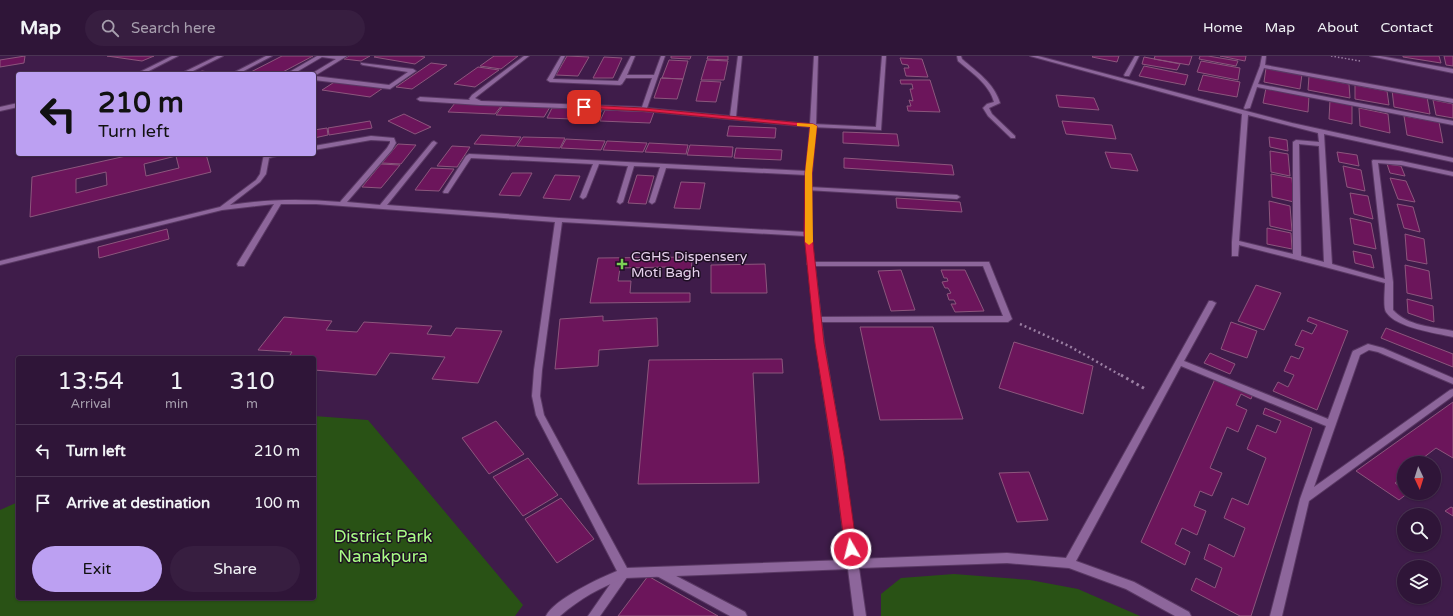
<!DOCTYPE html>
<html lang="en">
<head>
<meta charset="utf-8">
<style>
  :root { --surface:#2f1538; --page:#371e40; --text:#f1f3f6; --muted:#a79fae; --line:#4a3453; --accent:#bca0f2 }
  body { margin:0; font-family:"Varela Round",sans-serif; background:var(--page); color:var(--text); height:100vh; display:flex; flex-direction:column; font-size:15px; white-space:nowrap }
  * { box-sizing:border-box; margin:0 }
  p { font-size:13px; color:var(--muted) }
  .icon { flex:none; width:22px; height:22px; fill:none; stroke:currentColor; stroke-width:2; stroke-linecap:round; stroke-linejoin:round }
  .map { position:relative; flex:1; overflow:hidden }
  .panel { position:absolute; left:16px; top:300px; width:300px; height:244px; display:flex; flex-direction:column; background:var(--surface); border-radius:4px; box-shadow:0 1px 3px #0004,0 0 0 1px var(--line) }
  .panel>* { flex:none }
  .guide { position:absolute; left:16px; top:16px; width:300px; height:84px; border-radius:4px; box-shadow:0 1px 3px #0004,0 0 0 1px var(--line); background:#bca0f2; color:#111; overflow:hidden }
  .needle { width:26px; rotate:176deg }
  .controls { position:absolute; left:1397px; top:400px; display:grid; gap:8px }
  .controls a { display:grid; place-items:center; width:44px; height:44px; border-radius:50%; background:var(--surface); box-shadow:0 1px 3px #0004,0 0 0 1px var(--line); font-size:20px }
  .pin { position:absolute; display:grid; place-items:center; width:34px; height:34px; color:#fff; margin:-17px; border-radius:8px; box-shadow:0 2px 6px #0006 }
  .me { position:absolute; width:44px; margin:-22px; rotate:352deg; stroke-linejoin:round; filter:drop-shadow(0 0 3px #0008) }
  .turn { display:flex; align-items:center; gap:14px; height:84px; padding:0 16px; font-size:18px }
  .turn .icon { width:52px; height:52px; stroke-width:2.5 }
  .turn b { display:block; font-size:28px; line-height:34px }
  .eta { display:flex; justify-content:space-evenly; align-items:center; height:68px; text-align:center }
  .eta b { font-size:24px; font-weight:600; line-height:28px }
  .action { display:flex; gap:8px; margin-top:auto; padding:8px 16px }
  .action a { flex:1; height:46px; border-radius:24px; background:var(--accent); color:#111; font-size:16px; font-weight:600; line-height:46px; text-align:center }
  .action a+a { background:var(--page); color:var(--text) }
  ul { padding:0; list-style:none }
  li { display:flex; align-items:center; gap:12px; height:52px; padding:0 16px; border-top:1px solid var(--line) }
  li div { flex:1 }
  li b { display:block; font-size:15px }
  li em { font-style:normal }
  header { display:flex; align-items:center; gap:24px; box-sizing:border-box; height:56px; padding:0 20px; background:var(--surface); border-bottom:1px solid var(--line) }
  header strong { font-size:19px }
  nav { display:flex; gap:22px; margin-inline-start:auto; font-size:14px }
  .search { width:280px; height:36px; background:var(--page); display:flex; align-items:center; gap:10px; box-sizing:border-box; padding:0 14px; border-radius:22px; color:var(--muted); font-size:15px }
  .map>svg:first-child { display:block }
  .green { fill:#295215 }
  .building { fill:#6c155b; stroke:#8c567d; fill-rule:evenodd }
  .lines { fill:none; stroke-linecap:round; stroke-linejoin:round }
  .service-casing { stroke:#5a3964; stroke-width:2 }
  .minor-casing { stroke:#5a3964; stroke-width:2 }
  .path-far2 { stroke:#9b7fa3; stroke-width:1.5; stroke-dasharray:1.5 2; stroke-linecap:butt }
  .path-far1 { stroke:#9b7fa3; stroke-width:2.5; stroke-dasharray:2 3; stroke-linecap:butt }
  .path { stroke:#9b7fa3; stroke-width:3; stroke-dasharray:2.5 3.5; stroke-linecap:butt }
  .service { fill:#8d669b; fill-rule:evenodd }
  .minor { fill:#8d669b; fill-rule:evenodd }
  .route { fill:#e11d48; stroke:#92132f }
  .slow { fill:#f59e0b }
  .poi-dot { fill:#7cd155; stroke:#1e0f23; stroke-width:1.5 }
  .labels { text-anchor:middle; dominant-baseline:central; stroke-width:3; stroke-linejoin:round; paint-order:stroke }
  .poi-label { font-size:14px; fill:#e7d2ee; stroke:#1e0f23; text-anchor:start }
  .near-park-label { font-size:17px; fill:#a9fd86; stroke:#1e0f23 }
</style>
</head>
<body>
<header>
<strong>Map</strong>
<div class="search"><svg class="icon" aria-label="search" viewBox="0 0 24 24"><circle cx="10" cy="10" r="6"/><path d="M15 15l6 6"/></svg>Search here</div>
<nav><a>Home</a><a>Map</a><a>About</a><a>Contact</a></nav>
</header>
<div class="map">
<svg width="1453" height="560" viewBox="0 0 1453 560">
  <rect width="100%" height="100%" fill="#3f1c4a"/>
  <path class="green" d="M314 360 368 364 523 549 515 560H0V454L18 446V542H314Z
    M954 518 1030 524 1078 533 1140 560H881V538L901 522Z"/>
  <path class="building" d="M25 0 24 7 0 11V4Z
    M107 0H154L142 5Z
    M282 0H313L279 18H247Z
    M349 0H370L361 5 344 3Z
    M376 0H419L425 1 415 8 374 1Z
    M494 0H518L501 13 480 10Z
    M567 0 589 1 578 20 556 19Z
    M671 0H691L690 3 671 2Z
    M708 0H728V4L707 3Z
    M1093 0H1119L1117 6 1092 1Z
    M1155 0H1192L1189 9 1154 3Z
    M1200 0H1208L1238 5 1236 10 1199 3Z
    M1220 0H1246L1245 5Z
    M1403 0H1439L1441 7 1403 1Z
    M1444 0H1453V10L1446 9Z
    M604 1 622 2 613 22H593Z
    M1144 1 1180 8 1177 14 1142 8Z
    M900 2 922 3 928 21 906 20 904 12H909L908 9 902 8Z
    M669 4 688 5 683 23 662 22Z
    M707 4 728 5 724 24H701Z
    M1201 5 1240 12 1238 24 1197 16Z
    M431 7 447 9 412 33 396 31Z
    M1144 10 1188 19 1185 29 1139 20Z
    M478 11 499 14 475 31 454 28Z
    M1266 12 1302 18 1300 33 1264 26Z
    M202 15 220 18H195Z
    M1203 19 1240 26 1237 41 1198 34Z
    M1309 20 1349 28 1350 42 1308 34Z
    M661 22 683 23 677 43 654 42Z
    M900 24H930L940 56 908 55 907 50H911L909 44 913 45 910 33H913L912 28H901Z
    M336 25 383 32 370 41 322 34Z
    M701 25 721 26 716 46 696 45Z
    M1355 29 1387 35 1389 49 1355 43Z
    M1266 32 1309 40 1308 56 1263 47Z
    M1392 34 1427 41 1430 58 1394 51Z
    M1056 39 1094 42 1099 54 1059 51Z
    M1330 44 1352 48V68L1329 63Z
    M1433 44 1453 48V62L1436 59Z
    M455 47 502 49 495 58 448 56Z
    M503 49 550 51 544 61 496 59Z
    M552 52 602 54 597 64 547 62Z
    M1359 52 1388 58 1390 77 1360 70Z
    M605 54 654 56 650 67 600 65Z
    M404 58 431 71 415 78 388 65Z
    M1404 60 1439 66 1443 87 1407 79Z
    M370 65 372 72 329 79 328 72Z
    M1062 65 1112 69 1116 83 1066 78Z
    M729 70 776 72 775 82 727 80Z
    M327 72 328 79 314 82V74Z
    M843 76 897 78 899 90 843 87Z
    M481 79 521 81 515 90 474 88Z
    M523 81 565 82 560 92 517 90Z
    M1269 81 1287 84 1288 95 1270 91Z
    M566 83 605 85 601 94 561 92Z
    M607 85 647 87 643 96 603 94Z
    M649 87 688 89 686 98 645 96Z
    M398 88 416 89 401 108 382 107Z
    M690 89 733 91 732 101 687 99Z
    M452 90 470 91 457 111 437 110Z
    M736 92 782 94 781 104 734 102Z
    M1270 95 1288 98 1290 120 1271 116Z
    M1105 96 1131 98 1138 115 1111 112Z
    M1337 96 1357 99 1359 110 1339 106Z
    M135 98H206L211 116 30 161 32 121ZM176 100 179 112 146 120 144 108ZM106 116 107 129 76 137V123Z
    M844 102 952 109 954 119 844 112Z
    M381 108 400 109 381 132 362 131Z
    M1387 108 1401 110 1405 120 1390 117Z
    M1343 110 1361 114 1365 135 1347 131Z
    M431 112 454 113 439 135 415 134Z
    M512 117H532L520 140 499 139Z
    M1271 118 1292 122 1294 146 1272 141Z
    M555 119 580 120 570 144 543 142Z
    M637 119 654 120 646 148 628 147Z
    M1390 122 1406 125 1415 146 1398 143Z
    M681 126 705 127 700 153 674 152Z
    M1350 137 1368 140 1373 163 1354 158Z
    M896 142 960 146 962 156 897 152Z
    M1269 145 1290 150 1292 175 1270 170Z
    M1397 148 1413 151 1420 176 1404 172Z
    M1350 162 1371 167 1376 193 1354 188Z
    M1267 172 1291 177 1292 193 1267 188Z
    M167 173 169 183 99 202 98 191Z
    M1405 178 1424 183 1427 208 1407 204Z
    M1353 195 1371 199 1374 212 1355 207Z
    M692 201 691 221H668L669 211 620 212 618 225H631L630 237H690V246L590 247 598 202Z
    M765 208 767 237H711V209Z
    M1405 209 1429 215 1432 243 1407 237Z
    M901 214 915 254 891 255 878 215Z
    M941 214H965L984 255 955 256 951 248H956L954 244H949L947 238 951 237 948 232H945L942 226 948 225 947 222H944Z
    M1256 229 1281 237 1264 274 1238 265Z
    M1407 243 1433 250 1434 266 1408 257Z
    M603 260V265L657 262 658 290 599 294 598 310 555 313 560 263Z
    M284 261 332 265 326 274 357 276 364 266 432 270 427 278 451 280 456 272 502 275 478 327 432 323 445 301 390 297 376 319 314 314V302H288L292 296 258 294Z
    M1309 261 1348 275 1317 354 1273 335 1278 326 1288 331 1294 319 1284 315 1291 300 1299 303 1304 292 1295 289 1302 274 1312 278 1317 269 1307 265Z
    M1231 266 1257 275 1247 302 1221 293Z
    M860 271H933L963 363 880 364Z
    M1386 272 1453 298V311L1381 282Z
    M1014 286 1093 310 1083 358 999 332Z
    M1210 297 1235 308 1230 318 1204 307Z
    M782 303 783 317H753L759 427 638 428 649 304Z
    M1215 323 1253 338 1251 343 1241 338 1236 349 1247 354 1238 376 1227 371 1210 412 1222 417 1212 440 1200 435 1194 450 1206 455 1197 479 1182 472 1175 488 1190 496 1185 509 1141 486Z
    M1453 346V402L1436 392 1423 402 1432 407H1404V421L1395 427 1404 433V437H1408L1399 444 1356 415Z
    M1265 352 1312 372 1251 560H1240L1191 534 1196 522 1215 532 1222 512 1204 503 1209 488 1234 501 1245 472 1224 462 1232 442 1248 449 1266 402 1247 393 1257 369 1276 377 1281 365 1263 358Z
    M496 365 524 398 489 418 462 382Z
    M528 402 558 439 523 460 493 421Z
    M1029 416 1048 464 1017 466 999 417Z
    M561 442 594 483 557 507 525 463Z
    M1451 451 1453 452V460L1445 455Z
    M648 520 718 560H618Z"/>
  <g class="lines">
    <defs>
      <path id="service" d="M882 0H886L881 74 811 71V69L813 68 876 71Z
        M957 0H961L962 3C977 16 994 27 1000 47L989 52 992 58 1015 80V82H1011L988 60 983 52 987 48 994 46C989 28 972 17 958 5Z
        M809 131 957 139 960 141 957 143 807 134 806 133Z
        M808 206H989L1012 263 1008 266H814L813 264 817 261 1003 260 983 210H811L807 208Z
        M659 511 745 556 747 560H730L655 519 654 516 655 513Z
        M624 512 628 514 629 517 628 520 600 560H588L620 514Z"/>
      <path id="minor" d="M172 0H178L143 18H136Z
        M217 0H223L187 18H180Z
        M266 0H272L238 18 233 17Z
        M317 0H347L316 19 311 18 336 3 322 1 293 18H286Z
        M524 0H529L475 42 481 45 642 51 652 22H626L622 28 620 29 550 26 547 24 561 0H565L553 23 618 25 631 0H635L627 19H654L661 0H665L647 52 730 60 738 0H742L736 61 810 68 814 0H818L816 70 812 117 811 178 824 287 843 400 857 503 1007 497 1066 502 1209 245H1212L1216 247 1184 305 1328 363 1352 297 1353 295 1368 288 1383 292 1453 322V328L1378 296 1369 294 1360 299 1314 431 1450 334 1453 333V340L1309 445 1282 560H1270L1300 443 1326 370 1181 310 1076 505 1134 526 1189 556 1191 560H1175L1126 533 1069 512 1007 507 859 512 866 560H854L848 513 625 522C599 532 581 542 560 560H546C554 543 600 522 617 515L536 359 532 340 534 314 555 166 316 148H281L244 210H238L237 208 274 148 222 154 0 209V205L220 151 256 124 260 118 264 98H285L269 102 266 118 260 126 230 149C267 143 304 143 340 146L387 92 390 87V85L371 84 314 94V90L371 80 394 82 396 87 392 94 347 146 380 149 432 86 434 85 437 87 436 88 387 149 559 162 805 176 806 119 666 112 655 146 652 148 649 146 660 111 634 110 623 146 620 148 617 146 628 110 599 108 586 141 583 143 580 141 593 108 471 102 448 137H444L443 136 466 100 469 98 806 115 810 71 644 55 480 49 420 45 417 43 420 41 470 44 469 43 472 39ZM562 166 805 180 816 287 833 400 847 504 627 512 544 359 540 340 542 314Z
        M1030 0H1038L1292 67 1453 102V106L1324 78 1332 208 1385 223 1372 105 1373 104 1401 105 1453 116V120L1401 109 1378 107 1393 226V254C1407 270 1434 271 1453 275V281C1436 277 1396 272 1386 256 1383 251 1385 234 1385 227L1325 211 1239 189 1238 200H1232V186L1242 58ZM1248 59 1318 77 1319 86 1296 84 1293 86V198L1239 185ZM1299 88 1319 90 1324 206 1301 200Z
        M1135 0H1139L1129 20H1125L1124 19Z
        M1262 0H1266L1265 9 1453 43V47L1264 12 1258 28 1453 65V69L1257 31 1250 52 1245 53 1244 52 1260 10Z
        M1370 0H1380L1453 13V17Z
        M361 7 413 13 416 15 390 33 314 24V20L389 29 408 16 363 9 361 8Z
        M18 47V51L0 55V51Z"/>
    </defs>
    <use href="#service" class="service-casing"/>
    <use href="#minor" class="minor-casing"/>
    <path class="path-far2" d="M1331 0 1360 5"/>
    <path class="path-far1" d="M1020 268 1069 290 1122 320"/>
    <path class="path" d="M1121 319 1147 334"/>
    <use href="#service" class="service"/>
    <use href="#minor" class="minor"/>
  </g>
  <path class="route" d="M584 49 644 52 813 68 817 70 812 117V178L824 287 844 400 857 493 855 497 851 498 847 497 845 493 833 400 815 287 804 178 805 117 810 71 644 55 582 52V50Z"/>
  <path class="slow" d="M797 67 813 68 817 70 812 117 813 186 809 189 805 186V117L810 71 797 70Z"/>
  <path class="poi-dot" d="M620 202h4v4h4v4h-4v4h-4v-4h-4v-4h4z"/>
  <g class="labels">
    <g class="poi-label">
      <text x="631" y="200">CGHS Dispensery<tspan x="631" dy="16">Moti Bagh</tspan></text>
    </g>
    <g class="near-park-label">
      <text x="383" y="480">District Park<tspan x="383" dy="20">Nanakpura</tspan></text>
    </g>
  </g>
</svg>
<div class="controls">
<a><svg class="needle" viewBox="-14 -14 28 28"><path d="M0-13l5 13h-10z" fill="#e53935"/><path d="M0 13l5-13h-10z" fill="#a79fae"/></svg></a>
<a><svg class="icon" aria-label="search" viewBox="0 0 24 24"><circle cx="10" cy="10" r="6"/><path d="M15 15l6 6"/></svg></a>
<a><svg class="icon" aria-label="layers" viewBox="0 0 24 24"><path d="M12 4l9 5-9 5-9-5zM3 14l9 5 9-5"/></svg></a>
</div>
<div class="pin" style="left:584px;top:51px;background:#d93025"><svg class="icon" aria-label="arrive" viewBox="0 0 24 24"><path d="M6 21V4h12l-3 4 3 4H6"/></svg></div>
<svg class="me" style="left:851px;top:493px" viewBox="-20 -20 40 40"><circle r="17" fill="#e11d48" stroke="#fff" stroke-width="3"/><path d="M0-11L8 9 0 5-8 9z" fill="#fff"/></svg>
<div class="guide">
<div class="turn"><svg class="icon" aria-label="left" viewBox="0 0 24 24"><path d="M17 20v-9H6M10 6l-5 5 5 5"/></svg><div><b>210 m</b>Turn left</div></div>
</div>
<section class="panel">
<div class="eta">
<div><b>13:54</b><p>Arrival</p></div>
<div><b>1</b><p>min</p></div>
<div><b>310</b><p>m</p></div>
</div>
<ul>
<li><svg class="icon" aria-label="left" viewBox="0 0 24 24"><path d="M17 20v-9H6M10 6l-5 5 5 5"/></svg><div><b>Turn left</b></div><em>210 m</em></li>
<li><svg class="icon" aria-label="arrive" viewBox="0 0 24 24"><path d="M6 21V4h12l-3 4 3 4H6"/></svg><div><b>Arrive at destination</b></div><em>100 m</em></li>
</ul>
<div class="action"><a>Exit</a><a>Share</a></div>
</section>
</div>
</body>
</html>
